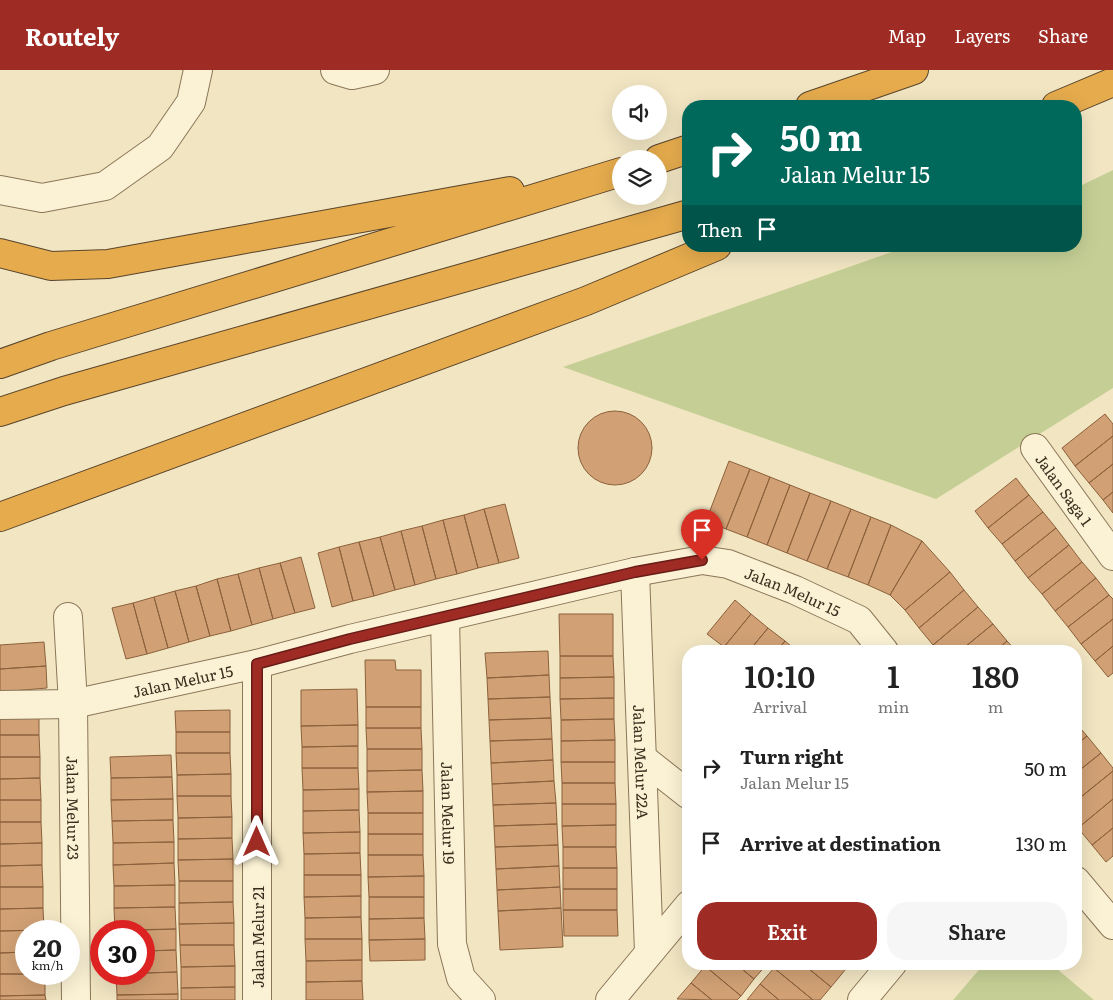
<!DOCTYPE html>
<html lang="en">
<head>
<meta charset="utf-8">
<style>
  :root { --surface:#fff; --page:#f6f6f6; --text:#222; --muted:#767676; --accent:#9e2b24 }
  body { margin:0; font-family:Literata,serif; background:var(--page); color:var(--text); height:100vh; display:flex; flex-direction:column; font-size:19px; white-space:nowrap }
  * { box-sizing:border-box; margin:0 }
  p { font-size:16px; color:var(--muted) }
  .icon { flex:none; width:28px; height:28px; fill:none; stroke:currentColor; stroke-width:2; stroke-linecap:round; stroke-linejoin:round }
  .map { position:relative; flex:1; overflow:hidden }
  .details { position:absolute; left:682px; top:575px; width:400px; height:325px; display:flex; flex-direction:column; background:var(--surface); border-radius:20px; box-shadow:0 5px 20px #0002 }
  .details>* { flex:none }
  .guide { position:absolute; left:682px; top:30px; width:400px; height:152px; border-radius:20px; box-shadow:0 5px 20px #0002; background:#00695c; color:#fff; overflow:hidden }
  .fabs { position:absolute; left:612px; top:15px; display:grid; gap:10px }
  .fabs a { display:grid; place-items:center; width:55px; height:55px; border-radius:50%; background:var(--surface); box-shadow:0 5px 20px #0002; font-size:25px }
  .speed { position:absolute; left:15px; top:850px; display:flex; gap:10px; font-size:25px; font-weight:700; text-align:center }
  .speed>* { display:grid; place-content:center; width:65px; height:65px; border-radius:50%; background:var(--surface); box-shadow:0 5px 20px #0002; line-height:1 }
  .speed small { font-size:12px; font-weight:400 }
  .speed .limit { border:8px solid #d22; background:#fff; color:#111 }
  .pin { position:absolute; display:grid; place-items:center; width:42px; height:42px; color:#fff; margin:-51px -21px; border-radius:50% 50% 50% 0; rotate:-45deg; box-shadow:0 0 5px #0007 }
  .pin .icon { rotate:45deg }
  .me { position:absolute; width:55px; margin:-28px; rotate:0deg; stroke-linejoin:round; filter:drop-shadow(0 0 4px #0008) }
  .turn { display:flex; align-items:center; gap:18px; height:105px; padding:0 15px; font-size:22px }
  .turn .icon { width:65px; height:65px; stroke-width:2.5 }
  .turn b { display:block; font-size:35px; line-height:42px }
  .then { display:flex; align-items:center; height:48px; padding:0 15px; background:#0003; gap:10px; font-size:19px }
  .eta { display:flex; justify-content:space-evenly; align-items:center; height:85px; text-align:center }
  .eta b { font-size:30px; font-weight:600; line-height:35px }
  .button { display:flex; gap:10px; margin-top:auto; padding:10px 15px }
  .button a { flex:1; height:58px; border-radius:20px; background:var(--accent); color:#fff; font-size:20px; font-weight:600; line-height:58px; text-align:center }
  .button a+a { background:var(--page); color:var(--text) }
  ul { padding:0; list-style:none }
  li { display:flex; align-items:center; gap:15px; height:75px; padding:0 15px }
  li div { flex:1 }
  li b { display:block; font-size:19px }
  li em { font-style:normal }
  header { display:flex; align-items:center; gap:30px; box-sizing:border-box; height:70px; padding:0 25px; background:var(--accent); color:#fff }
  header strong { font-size:24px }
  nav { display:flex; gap:28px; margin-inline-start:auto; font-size:18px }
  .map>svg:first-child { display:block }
  .green { fill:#c5cf95 }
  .building { fill:#d1a175; stroke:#8c613c }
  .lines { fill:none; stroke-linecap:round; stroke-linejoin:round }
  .minor-casing { stroke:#8b7658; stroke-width:30 }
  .highway-casing { stroke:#59442c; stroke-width:30 }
  .minor { stroke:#fbf2d5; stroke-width:28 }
  .highway { stroke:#e5ab4d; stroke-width:28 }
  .route-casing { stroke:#671c17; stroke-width:12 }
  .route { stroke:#9e2b24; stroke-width:9 }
  .labels { text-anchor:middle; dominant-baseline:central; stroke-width:4; stroke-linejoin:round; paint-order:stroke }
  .street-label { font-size:15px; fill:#3a2d1d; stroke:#f7efd2 }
</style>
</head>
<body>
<header>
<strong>Routely</strong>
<nav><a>Map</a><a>Layers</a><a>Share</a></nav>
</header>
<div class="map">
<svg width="1113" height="930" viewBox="0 0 1113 930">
  <rect width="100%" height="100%" fill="#f1e5c2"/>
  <path class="green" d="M1113 100V318L936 429 563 297 909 176H1076V118Z
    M984 894H1051L1094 930H953Z"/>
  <path class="building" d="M578 378a37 37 0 1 1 74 0a37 37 0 1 1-74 0Z
    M1105 344 1113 354V366L1075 396 1062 378Z
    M1113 366V394L1089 413 1075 396Z
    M729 391 750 399 726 459 706 451Z
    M1113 394V422L1103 430 1089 413Z
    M750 399 770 407 747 467 726 459Z
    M770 407 790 415 767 475 747 467Z
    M1016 408 1029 425 988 458 975 441Z
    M790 415 810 423 787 483 767 475Z
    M1113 422V443L1103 430Z
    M810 423 831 431 807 491 787 483Z
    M1029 425 1043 442 1002 474 988 458Z
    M831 431 851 439 827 499 807 491Z
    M505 434 519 488 499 493 484 439Z
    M484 439 499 493 478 498 464 445Z
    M851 439 871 447 848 507 827 499Z
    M1043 442 1056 458 1015 491 1002 474Z
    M464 445 478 498 457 504 443 450Z
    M871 447 891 455 868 515 848 507Z
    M443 450 457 504 436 509 422 456Z
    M891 455 922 471 890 525 868 515Z
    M422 456 436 509 415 515 401 461Z
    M1056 458 1069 475 1028 508 1015 491Z
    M401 461 415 515 395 520 380 467Z
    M380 467 395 520 374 526 359 472Z
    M922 471 950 502 905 540 890 525Z
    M359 472 374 526 353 531 339 477Z
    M1069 475 1082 492 1042 524 1028 508Z
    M339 477 353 531 332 537 318 483Z
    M301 487 315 538 295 543 280 493Z
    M1082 492 1096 508 1055 541 1042 524Z
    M280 493 295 543 273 549 259 498Z
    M259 498 273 549 252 555 238 504Z
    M950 502 964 520 919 558 905 540Z
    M238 504 252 555 231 561 217 509Z
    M1096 508 1109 525 1068 557 1055 541Z
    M217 509 231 561 210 566 196 516Z
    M196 516 210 566 189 572 175 521Z
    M964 520 978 537 933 575 919 558Z
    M175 521 189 572 168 578 154 527Z
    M1109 525 1113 529V549L1081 574 1068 557Z
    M154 527 168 578 147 584 133 533Z
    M735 530 751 544 724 577 707 564Z
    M133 533 147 584 126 589 112 538Z
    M978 537 993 554 960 581H939L933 575Z
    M559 544H613V586H560Z
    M751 544 768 558 749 581H728L724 577Z
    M1113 549V576L1095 591 1081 574Z
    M993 554 1007 571 996 581H960Z
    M768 558 785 571 777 581H749Z
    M785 571 797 581H777Z
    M1007 571 1016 581H996Z
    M44 572 46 596 0 599V575Z
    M1113 576V603L1108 607 1095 591Z
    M548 581 549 605 487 608 485 583Z
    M560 586H613L614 607 560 608Z
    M365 590H395L396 600H421V637H366Z
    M46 596 47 618 0 622V599Z
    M549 605 550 627 488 629 487 608Z
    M614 607V628L560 629V608Z
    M357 619 358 655 301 656V620Z
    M550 627 551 648 489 650 488 629Z
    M614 628V649L561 650 560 629Z
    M366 637H421V658H366Z
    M230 640V662H176L175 641Z
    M39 643V665H0V644Z
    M551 648 552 669 490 671 489 650Z
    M614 649 615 670 561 671V650Z
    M1076 653 1087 666 1076 675Z
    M358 655V676L302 677 301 656Z
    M366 658H421L422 679H367Z
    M176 662H230V683H176Z
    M0 665H39L40 687H0Z
    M1087 666 1101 683 1076 703V675Z
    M552 669 553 690 491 693 490 671Z
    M615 670V692H561V671Z
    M358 676V698H302V677Z
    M367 679H422V700L367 701Z
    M176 683H230L231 704 177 705Z
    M1101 683 1113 698V701L1076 731V703Z
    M171 685 172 707 111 708 110 687Z
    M0 687H40V708L0 709Z
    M553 690 554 711 492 714 491 693Z
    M561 692H615V713H562Z
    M302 698H358L359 719 303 720Z
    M422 700 423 721 367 722V701Z
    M1113 701V729L1078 758 1076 756V731Z
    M231 704V726H177V705Z
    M172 707 173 729 111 730V708Z
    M40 708 41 730H0V709Z
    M554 711 556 733 493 735 492 714Z
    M562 713H615L616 734H562Z
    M359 719V740L303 741V720Z
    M423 721V743H368L367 722Z
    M177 726H231L232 747 178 748Z
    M173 729V750L112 751 111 730Z
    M1113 729V758L1092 775 1078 758Z
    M0 730H41V752H0Z
    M556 733 557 754 494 756 493 735Z
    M562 734H616V755L562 756Z
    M359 740 360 762 303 763V741Z
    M368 743H423V764H368Z
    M232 747V768L178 769V748Z
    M173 750 174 772 113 773 112 751Z
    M0 752H41L42 773 0 774Z
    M557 754 558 775 495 777 494 756Z
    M616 755V777H563L562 756Z
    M1113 758V786L1106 792 1092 775Z
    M360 762V783L304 784 303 763Z
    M368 764H423V785H368Z
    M232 768 233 789 178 790V769Z
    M174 772V793L113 795V773Z
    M42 773V795L0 796V774Z
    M558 775 559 796 496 799 495 777Z
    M563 777H616L617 798H563Z
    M360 783 361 805H304V784Z
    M368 785H423L424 806 368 807Z
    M233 789V811H179L178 790Z
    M174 793 175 815 114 816 113 795Z
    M42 795 43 817H0V796Z
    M559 796 560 817 497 820 496 799Z
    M563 798H617V819H563Z
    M304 805H361V826L304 827Z
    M424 806V827H369L368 807Z
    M179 811H233V832L179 833Z
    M175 815V837L114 838V816Z
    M0 817H43V838L0 839Z
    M560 817 561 838 498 841 497 820Z
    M563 819H617V840H563Z
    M361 826V847L305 848 304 827Z
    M369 827H424V848L369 849Z
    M233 832 234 853 179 854V833Z
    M175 837 176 859 115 860 114 838Z
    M43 838 44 860 0 861V839Z
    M561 838 563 877 500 880 498 841Z
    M563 840H617L618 866H564Z
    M361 847 362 869H305V848Z
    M424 848 425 869 369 870V849Z
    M234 853V875H180L179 854Z
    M176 859V880L144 881V861H115Z
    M44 860 26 861V882L0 883V861Z
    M305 869H362V890L306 891Z
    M425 869V890L370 891 369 870Z
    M180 875H234L235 896 181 897Z
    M176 880 177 902 144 903V881Z
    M26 882V904H33H0V883Z
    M362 890V911L306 912V891Z
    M707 894H736L754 909 741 926 705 896Z
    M736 894H767L754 909Z
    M777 894H803L831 917 820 930H813L774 898Z
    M803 894H850L831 917Z
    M235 896V917L181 918V897Z
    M705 896 741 926 737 930H712L691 913Z
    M774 898 813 930H779L760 914Z
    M177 902 178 924 117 925 116 904Z
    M0 904H45V925L0 926Z
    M362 911 363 930H306V912Z
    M691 913 712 930 677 929Z
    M760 914 779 930H747Z
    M235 917V930H181V918Z
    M178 924V930H117V925Z
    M45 925 46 930H0V926Z"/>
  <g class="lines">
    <defs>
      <g id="minor">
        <path d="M335 0 352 5 375 0"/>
        <path d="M0 120 42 128 105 116 160 77 191 32 198 0"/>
        <path id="s1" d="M1035 378 1113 486"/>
        <path id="s2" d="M635 502 649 882"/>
        <path id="s3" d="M68 547 73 634 76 930"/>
        <path id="s4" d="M445 548 452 874 461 908 481 930"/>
        <path d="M257 594V930"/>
        <path id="s5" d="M0 635 73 634 257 594 350 569 635 502 702 490 728 494 795 520 859 550 884 581"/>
        <path d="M642 688 689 725"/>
        <path d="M1076 811 1113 855"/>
        <path d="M610 930 689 835"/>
        <path d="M862 930 892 894"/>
      </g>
      <path id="highway" d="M810 36 914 0
        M1056 36 1113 12
        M659 89 689 79
        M0 183 51 196 108 194 510 121
        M0 294 51 276 621 102
        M0 342 64 321 689 144
        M0 447 586 231 717 176"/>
    </defs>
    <use href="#minor" class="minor-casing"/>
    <use href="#highway" class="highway-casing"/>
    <use href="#minor" class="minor"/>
    <use href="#highway" class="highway"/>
  </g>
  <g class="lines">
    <defs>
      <path id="route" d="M257 772V594L350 569 635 502 702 490"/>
    </defs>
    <use href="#route" class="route-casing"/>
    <use href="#route" class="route"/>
  </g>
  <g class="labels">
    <g class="street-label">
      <text stroke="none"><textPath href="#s1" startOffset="51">Jalan Saga 1</textPath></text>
      <text stroke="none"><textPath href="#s5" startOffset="815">Jalan Melur 15</textPath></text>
      <text stroke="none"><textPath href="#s5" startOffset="185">Jalan Melur 15</textPath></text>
      <text stroke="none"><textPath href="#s2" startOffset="190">Jalan Melur 22A</textPath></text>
      <text stroke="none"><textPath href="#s3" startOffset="191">Jalan Melur 23</textPath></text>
      <text stroke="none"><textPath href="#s4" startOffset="195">Jalan Melur 19</textPath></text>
      <text transform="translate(257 867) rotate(-90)">Jalan Melur 21</text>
    </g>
  </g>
</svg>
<div class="fabs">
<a><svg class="icon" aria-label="sound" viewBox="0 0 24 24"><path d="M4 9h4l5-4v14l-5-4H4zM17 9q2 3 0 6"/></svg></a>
<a><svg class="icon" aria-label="layers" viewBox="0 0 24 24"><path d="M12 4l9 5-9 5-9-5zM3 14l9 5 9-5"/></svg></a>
</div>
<div class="speed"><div>20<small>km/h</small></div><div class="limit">30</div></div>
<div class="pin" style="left:702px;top:490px;background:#d93025"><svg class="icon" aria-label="arrive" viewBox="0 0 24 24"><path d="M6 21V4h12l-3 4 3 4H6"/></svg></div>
<svg class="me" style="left:257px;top:772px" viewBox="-20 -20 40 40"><path d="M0-17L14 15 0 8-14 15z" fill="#9e2b24" stroke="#fff" stroke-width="4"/></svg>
<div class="guide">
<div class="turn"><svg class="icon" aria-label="right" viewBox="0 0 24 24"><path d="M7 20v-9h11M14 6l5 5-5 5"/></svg><div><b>50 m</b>Jalan Melur 15</div></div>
<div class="then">Then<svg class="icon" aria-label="arrive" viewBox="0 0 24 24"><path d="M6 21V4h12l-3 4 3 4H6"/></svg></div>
</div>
<section class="details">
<div class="eta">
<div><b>10:10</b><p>Arrival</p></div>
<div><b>1</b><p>min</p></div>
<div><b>180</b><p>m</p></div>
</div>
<ul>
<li><svg class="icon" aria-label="right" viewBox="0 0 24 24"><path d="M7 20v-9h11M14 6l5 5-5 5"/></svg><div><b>Turn right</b><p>Jalan Melur 15</p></div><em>50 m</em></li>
<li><svg class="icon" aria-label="arrive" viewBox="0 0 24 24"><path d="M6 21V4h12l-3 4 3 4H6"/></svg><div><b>Arrive at destination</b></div><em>130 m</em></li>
</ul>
<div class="button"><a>Exit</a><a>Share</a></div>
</section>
</div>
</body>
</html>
